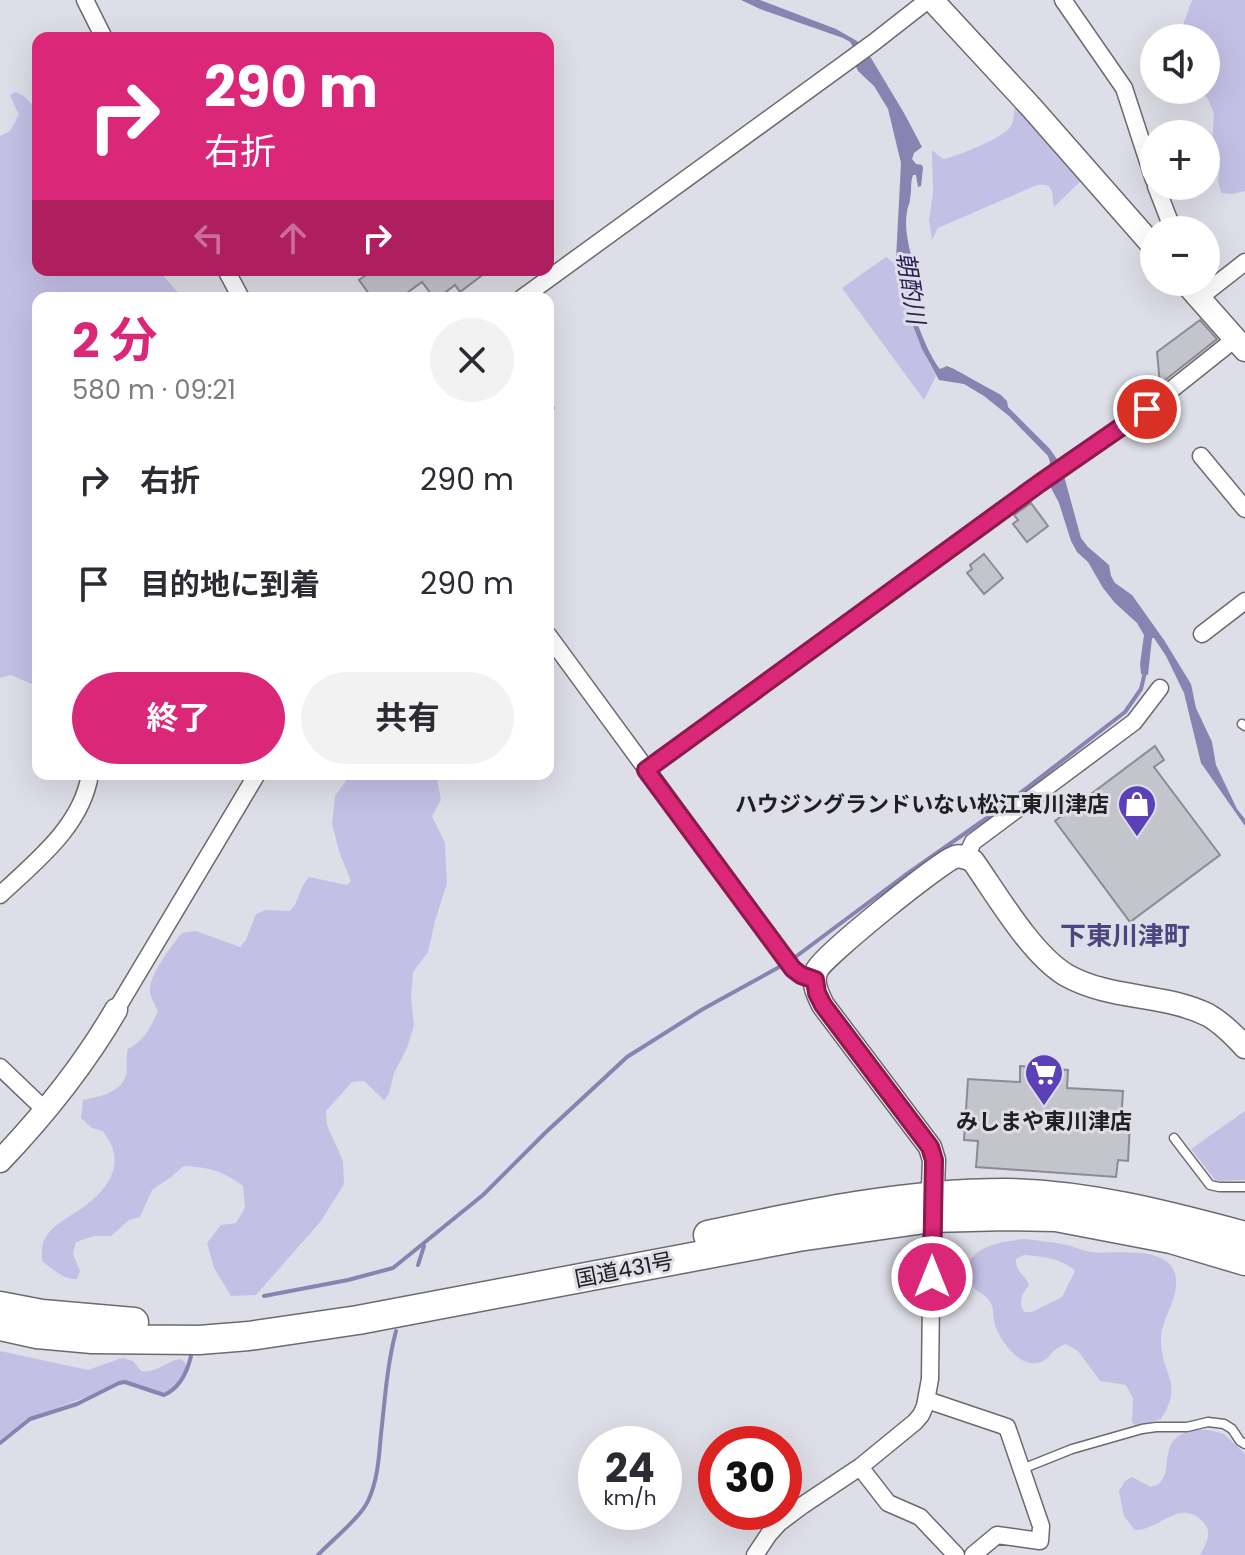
<!DOCTYPE html>
<html lang="ja">
<head>
<meta charset="utf-8">
<style>
  :root { --surface:#fff; --page:#f2f2f3; --text:#2b2b33; --muted:#7c7c81; --accent:#db2777 }
  body { margin:0; font-family:Poppins,"Noto Sans JP",sans-serif; background:var(--page); color:var(--text); height:100vh; display:flex; flex-direction:column; font-size:30px; white-space:nowrap }
  * { box-sizing:border-box; margin:0 }
  p { font-size:26px; color:var(--muted) }
  .icon { flex:none; width:44px; height:44px; fill:none; stroke:currentColor; stroke-width:2; stroke-linecap:round; stroke-linejoin:round }
  .map { position:relative; flex:1; overflow:hidden }
  .panel { position:absolute; left:32px; top:292px; width:522px; height:488px; display:flex; flex-direction:column; background:var(--surface); border-radius:16px; box-shadow:0 8px 32px #0002 }
  .panel>* { flex:none }
  .top-card { position:absolute; left:32px; top:32px; width:522px; height:244px; border-radius:16px; box-shadow:0 8px 32px #0002; background:#db2777; color:#fff; overflow:hidden }
  .controls { position:absolute; left:1140px; top:24px; display:grid; gap:16px }
  .controls a { display:grid; place-items:center; width:80px; height:80px; border-radius:50%; background:var(--surface); box-shadow:0 8px 32px #0002; font-size:40px }
  .speed { position:absolute; left:578px; top:1426px; display:flex; gap:16px; font-size:40px; font-weight:700; text-align:center }
  .speed>* { display:grid; place-content:center; width:104px; height:104px; border-radius:50%; background:var(--surface); box-shadow:0 8px 32px #0002; line-height:1 }
  .speed small { font-size:20px; font-weight:400 }
  .speed .limit { border:12px solid #d22; background:#fff; color:#111 }
  .pin { position:absolute; display:grid; place-items:center; width:68px; height:68px; color:#fff; margin:-34px; border:4px solid #fff; border-radius:50%; box-shadow:0 2px 8px #0007 }
  .me { position:absolute; width:88px; margin:-44px; rotate:0deg; stroke-linejoin:round; filter:drop-shadow(0 0 6px #0008) }
  .turn { display:flex; align-items:center; gap:28px; height:168px; padding:0 40px; font-size:36px }
  .turn .icon { width:104px; height:104px; stroke-width:2.5 }
  .turn b { display:block; font-size:56px; line-height:68px }
  .lanes { display:flex; align-items:center; height:76px; padding:0 40px; background:#0003; justify-content:center; gap:40px; direction:ltr }
  .lanes .off { opacity:.35 }
  .round { display:grid; place-items:center; flex:none; width:84px; height:84px; border-radius:42px; background:var(--page) }
  .overview { display:flex; align-items:center; justify-content:space-between; height:136px; padding:0 40px }
  h1 { font-size:48px; font-weight:700; line-height:60px; color:var(--accent) }
  .primary-button { display:flex; gap:16px; margin-top:auto; padding:16px 40px }
  .primary-button a { flex:1; height:92px; border-radius:48px; background:var(--accent); color:#fff; font-size:32px; font-weight:700; line-height:92px; text-align:center }
  .primary-button a+a { background:var(--page); color:var(--text) }
  ul { padding:0; list-style:none }
  li { display:flex; align-items:center; gap:24px; height:104px; padding:0 40px }
  li div { flex:1 }
  li b { display:block; font-size:30px }
  li em { font-style:normal }
  .map>svg:first-child { display:block }
  .green { fill:#c3c0e6; fill-rule:evenodd }
  .water { fill:#8784b1 }
  .lines { fill:none; stroke-linecap:round; stroke-linejoin:round }
  .stream { stroke:#8784b1; stroke-width:4 }
  .building { fill:#c4c4cd; stroke:#8c8b94; stroke-width:2 }
  .service-casing { stroke:#6a6a72; stroke-width:11 }
  .minor-casing { stroke:#6a6a72; stroke-width:19 }
  .tertiary-casing { stroke:#6a6a72; stroke-width:25 }
  .trunk-casing { stroke:#6a6a72; stroke-width:31 }
  .service { stroke:#fff; stroke-width:8 }
  .minor { stroke:#fff; stroke-width:16 }
  .tertiary { stroke:#fff; stroke-width:22 }
  .trunk { stroke:#fff; stroke-width:28 }
  .route-casing { stroke:#8e194d; stroke-width:20 }
  .route { stroke:#db2777; stroke-width:14 }
  .labels { text-anchor:middle; dominant-baseline:central; stroke-width:6; stroke-linejoin:round; paint-order:stroke }
  .poi-label { font-size:22px; font-weight:bold; fill:#202023; stroke:#dedee8; text-anchor:end }
  .street-label { font-size:22px; fill:#202023; stroke:#dedee8 }
  .water-label { font-size:24px; font-style:italic; fill:#291e56; stroke:#dedee8 }
  .quarter-label { font-size:26px; font-weight:bold; fill:#4d4582; stroke:#dedee8 }
</style>
</head>
<body>
<div class="map">
<svg width="1245" height="1555" viewBox="0 0 1245 1555">
  <rect width="100%" height="100%" fill="#dedee8"/>
  <path class="green" d="M1192 0H1245V191L1233 194 1221 193 1218 180 1220 167 1212 143 1214 114 1208 99 1200 90H1206V38H1181L1183 25Z
    M16 92 25 97 38 111V270H158L183 298H38V687L11 675 0 678V136L10 131 19 115 10 95Z
    M1015 107 1083 179 1054 207C1051 194 1056 183 1037 185L938 228 932 240 929 220 933 192 932 150 943 159C956 157 1005 137 1011 126 1014 120 1014 113 1015 107Z
    M886 257 898 266C906 310 915 337 936 376L924 400 842 288Z
    M351 774H436L441 800 432 816 445 843 447 883 435 921 428 952 413 972 411 998 414 1025 407 1048 394 1073 389 1094 384 1100 364 1081 352 1082 326 1111 327 1125 343 1161 344 1184 321 1221 256 1295 231 1296 214 1268 207 1243 221 1225 236 1223 245 1208 243 1186C224 1171 207 1167 184 1166L171 1177 152 1190 140 1217 129 1220 111 1236H94L76 1242 73 1254 80 1271 77 1279C64 1280 52 1269 42 1261 42 1253 41 1244 46 1237 51 1227 65 1219 75 1213 96 1199 123 1176 112 1147 110 1142 106 1136 103 1131L92 1128 81 1118 83 1100C98 1097 121 1093 126 1075 128 1070 125 1058 128 1049 145 1040 150 1028 158 1011 155 1005 151 998 150 992 148 976 172 945 182 933L196 931 240 947 246 940 256 914 266 910 290 911C300 901 299 887 309 877L347 885 351 881 340 854 332 824 335 796Z
    M1245 1111V1180L1216 1181 1191 1149Z
    M1025 1239C1039 1241 1053 1242 1067 1245 1075 1247 1083 1251 1091 1252 1115 1255 1172 1243 1176 1279 1178 1300 1162 1318 1161 1338 1160 1374 1185 1382 1161 1419L1136 1426 1132 1422 1133 1398 1126 1385 1100 1381 1078 1351 1066 1344C1051 1349 1050 1359 1041 1362 1021 1370 1000 1341 995 1325 993 1317 994 1306 989 1300 985 1295 978 1292 974 1288 972 1280 968 1269 970 1261 976 1245 1010 1240 1025 1239ZM1024 1255C1040 1256 1064 1259 1075 1271L1062 1297 1032 1312H1024C1018 1301 1022 1294 1029 1285 1025 1274 1015 1272 1016 1259Z
    M0 1351 88 1370 122 1358 133 1361 141 1371C156 1374 166 1361 180 1359L185 1362 186 1367C183 1378 175 1390 164 1394L124 1381 117 1382 86 1397 27 1419 0 1440Z
    M1210 1430 1224 1434 1245 1454V1555H1200C1207 1542 1214 1531 1201 1520 1179 1499 1158 1531 1135 1530L1124 1516 1119 1491 1125 1481 1132 1477 1151 1487C1156 1485 1159 1485 1162 1480 1172 1465 1159 1439 1190 1431 1196 1429 1204 1430 1210 1430Z"/>
  <path class="water" d="M741 0H760L836 29 857 41 868 53 904 113 922 147 914 153 912 159 916 164 922 165 923 168 921 186 918 187 916 175H913C910 183 912 191 910 199 910 204 907 207 907 212 903 232 912 255 915 274 916 283 913 285 912 293 909 309 929 356 940 369L947 366 954 369 1001 395 1007 401 1008 407 1050 449 1061 465 1081 538 1088 547 1109 565 1111 576 1115 583 1132 595 1137 602 1164 640 1191 684 1196 708 1212 742 1216 765 1237 809 1245 819V826L1201 763 1184 693 1166 656 1154 638H1152L1148 675 1141 674 1140 664 1144 635 1137 623 1115 603 1103 588 1088 562 1077 552 1071 541 1059 503 1049 484 1047 472 1050 462 1048 456 1009 416 984 396 964 384 939 380 922 349 910 318 896 259 901 163 888 109 874 86 858 71 854 62V48L850 42 843 38 760 9Z"/>
  <g class="lines">
    <path class="stream" d="M790 961 904 876 1001 808 1125 712 1141 689 1145 672
      M418 1265 424 1246
      M264 1296 348 1280 393 1268 483 1195 545 1133 627 1057 703 1009 783 965
      M0 1443 30 1419 77 1404 119 1383 125 1382 164 1395C180 1388 187 1373 191 1356
      M318 1555C332 1540 360 1518 368 1501 378 1480 379 1456 381 1434 385 1399 387 1365 396 1331"/>
  </g>
  <path class="building" d="M373 270H489L460 292 455 285 438 298H434L422 282 400 298H372L359 280Z
    M1200 320 1217 339 1160 384 1157 352Z
    M1031 503 1048 526 1027 542 1013 524 1018 520 1014 515Z
    M984 554 1003 578 984 594 967 573 972 569 970 565Z
    M1155 746 1164 760 1154 767 1220 855 1130 922 1055 821Z
    M1020 1066 1068 1070 1067 1088 1123 1091 1121 1123H1130L1128 1161 1118 1160 1116 1177 976 1167 978 1141 964 1140 968 1079 1020 1082Z"/>
  <g class="lines">
    <defs>
      <path id="service" d="M548 407 549 408
        M1242 724 1245 726
        M1174 1138 1210 1185 1219 1187H1245
        M1022 1469 1072 1449 1142 1429 1156 1427H1187L1208 1422 1224 1424 1232 1429 1240 1441 1245 1444"/>
      <path id="minor" d="M85 0 104 38
        M1063 0 1124 88 1154 180
        M1156 186 1173 230
        M226 270 241 298
        M522 298 873 43 928 0
        M1199 298 1245 262
        M1201 456 1245 509
        M1202 634 1245 601
        M548 635 793 969 801 975 815 980
        M646 770 1040 483 1147 409 1235 339
        M966 857 973 842 1134 722 1160 688
        M0 895C36 861 82 826 90 774
        M116 1010 257 774
        M0 1067 45 1110
        M927 1400 1007 1427 1041 1526 1040 1541 997 1535 973 1555
        M860 1467 888 1503 920 1517 956 1555
        M755 1555 769 1534 779 1523 803 1505 860 1467 915 1422 921 1415 925 1406 930 1379 932 1218"/>
      <path id="tertiary" d="M932 0 1031 107 1154 247
        M1185 282 1245 350
        M0 1161C44 1115 84 1065 116 1010
        M932 1213 934 1160 930 1147 823 1005C818 995 811 982 817 970 822 957 941 861 955 857 962 855 967 858 973 861 997 895 1031 954 1066 975 1110 1000 1163 993 1208 1015 1222 1023 1234 1035 1245 1047"/>
      <path id="trunk" d="M708 1235C806 1214 904 1193 1005 1193 1086 1194 1167 1215 1245 1236
        M0 1306 42 1314 134 1322
        M0 1326 37 1334 92 1339 199 1340 249 1336 358 1320 798 1237 932 1218 1007 1216 1056 1217 1171 1239 1245 1261"/>
    </defs>
    <use href="#service" class="service-casing"/>
    <use href="#minor" class="minor-casing"/>
    <use href="#tertiary" class="tertiary-casing"/>
    <use href="#trunk" class="trunk-casing"/>
    <use href="#service" class="service"/>
    <use href="#minor" class="minor"/>
    <use href="#tertiary" class="tertiary"/>
    <use href="#trunk" class="trunk"/>
  </g>
  <g class="lines">
    <defs>
      <path id="route" d="M932 1277 934 1160 930 1147 823 1005 817 993 815 980 801 975 793 969 646 770 1040 483 1147 409"/>
    </defs>
    <use href="#route" class="route-casing"/>
    <use href="#route" class="route"/>
  </g>
  <defs>
    <symbol id="shop-pin" viewBox="-11 -11 22 30"><path d="M0 17L-7.5 6A9.5 9.5 0 1 1 7.5 6Z" fill="#5b40b8" stroke="#dedee8"/><path d="M-5-2.5h2.3a2.7 3.5 0 0 1 5.4 0H5L5.5 6h-11ZM-1.5-2.5h3a1.5 2.3 0 0 0-3 0Z" fill="#fff"/></symbol>
    <symbol id="supermarket-pin" viewBox="-11 -11 22 30"><path d="M0 17L-7.5 6A9.5 9.5 0 1 1 7.5 6Z" fill="#5b40b8" stroke="#dedee8"/><path d="M-6-5.5h2.5l.6 2H6L4.5 2H-2.5L-4.4-4H-6ZM-1.5 3.2a1.3 1.3 0 1 0 .1 0ZM3 3.2a1.3 1.3 0 1 0 .1 0Z" fill="#fff"/></symbol>
  </defs>
  <g fill-rule="evenodd">
    <use href="#shop-pin" x="1115" y="782" width="44" height="60"/>
    <use href="#supermarket-pin" x="1022" y="1051" width="44" height="60"/>
  </g>
  <g class="labels">
    <g class="poi-label">
      <text x="1109" y="804">ハウジングランドいない松江東川津店</text>
      <text x="1044" y="1121" text-anchor="middle">みしまや東川津店</text>
    </g>
    <g class="street-label">
      <text transform="translate(624 1270) rotate(-11)">国道431号</text>
    </g>
    <g class="water-label">
      <text transform="translate(911 288) rotate(81)">朝酌川</text>
    </g>
    <g class="quarter-label">
      <text x="1125" y="936">下東川津町</text>
    </g>
  </g>
</svg>
<div class="controls">
<a><svg class="icon" aria-label="sound" viewBox="0 0 24 24"><path d="M4 9h4l5-4v14l-5-4H4zM17 9q2 3 0 6"/></svg></a>
<a>+</a>
<a>−</a>
</div>
<div class="speed"><div>24<small>km/h</small></div><div class="limit">30</div></div>
<div class="pin" style="left:1147px;top:409px;background:#d93025"><svg class="icon" aria-label="arrive" viewBox="0 0 24 24"><path d="M6 21V4h12l-3 4 3 4H6"/></svg></div>
<svg class="me" style="left:932px;top:1277px" viewBox="-20 -20 40 40"><circle r="17" fill="#db2777" stroke="#fff" stroke-width="3"/><path d="M0-11L8 9 0 5-8 9z" fill="#fff"/></svg>
<div class="top-card">
<div class="turn"><svg class="icon" aria-label="right" viewBox="0 0 24 24"><path d="M7 20v-9h11M14 6l5 5-5 5"/></svg><div><b>290 m</b>右折</div></div>
<div class="lanes"><svg class="icon off" aria-label="left" viewBox="0 0 24 24"><path d="M17 20v-9H6M10 6l-5 5 5 5"/></svg><svg class="icon off" aria-label="ahead" viewBox="0 0 24 24"><path d="M12 20V5M6 11l6-6 6 6"/></svg><svg class="icon" aria-label="right" viewBox="0 0 24 24"><path d="M7 20v-9h11M14 6l5 5-5 5"/></svg></div>
</div>
<section class="panel">
<div class="overview"><div><h1>2 分</h1><p>580 m · 09:21</p></div><a class="round"><svg class="icon" aria-label="close" viewBox="0 0 24 24"><path d="M6 6l12 12M18 6L6 18"/></svg></a></div>
<ul>
<li><svg class="icon" aria-label="right" viewBox="0 0 24 24"><path d="M7 20v-9h11M14 6l5 5-5 5"/></svg><div><b>右折</b></div><em>290 m</em></li>
<li><svg class="icon" aria-label="arrive" viewBox="0 0 24 24"><path d="M6 21V4h12l-3 4 3 4H6"/></svg><div><b>目的地に到着</b></div><em>290 m</em></li>
</ul>
<div class="primary-button"><a>終了</a><a>共有</a></div>
</section>
</div>
</body>
</html>
